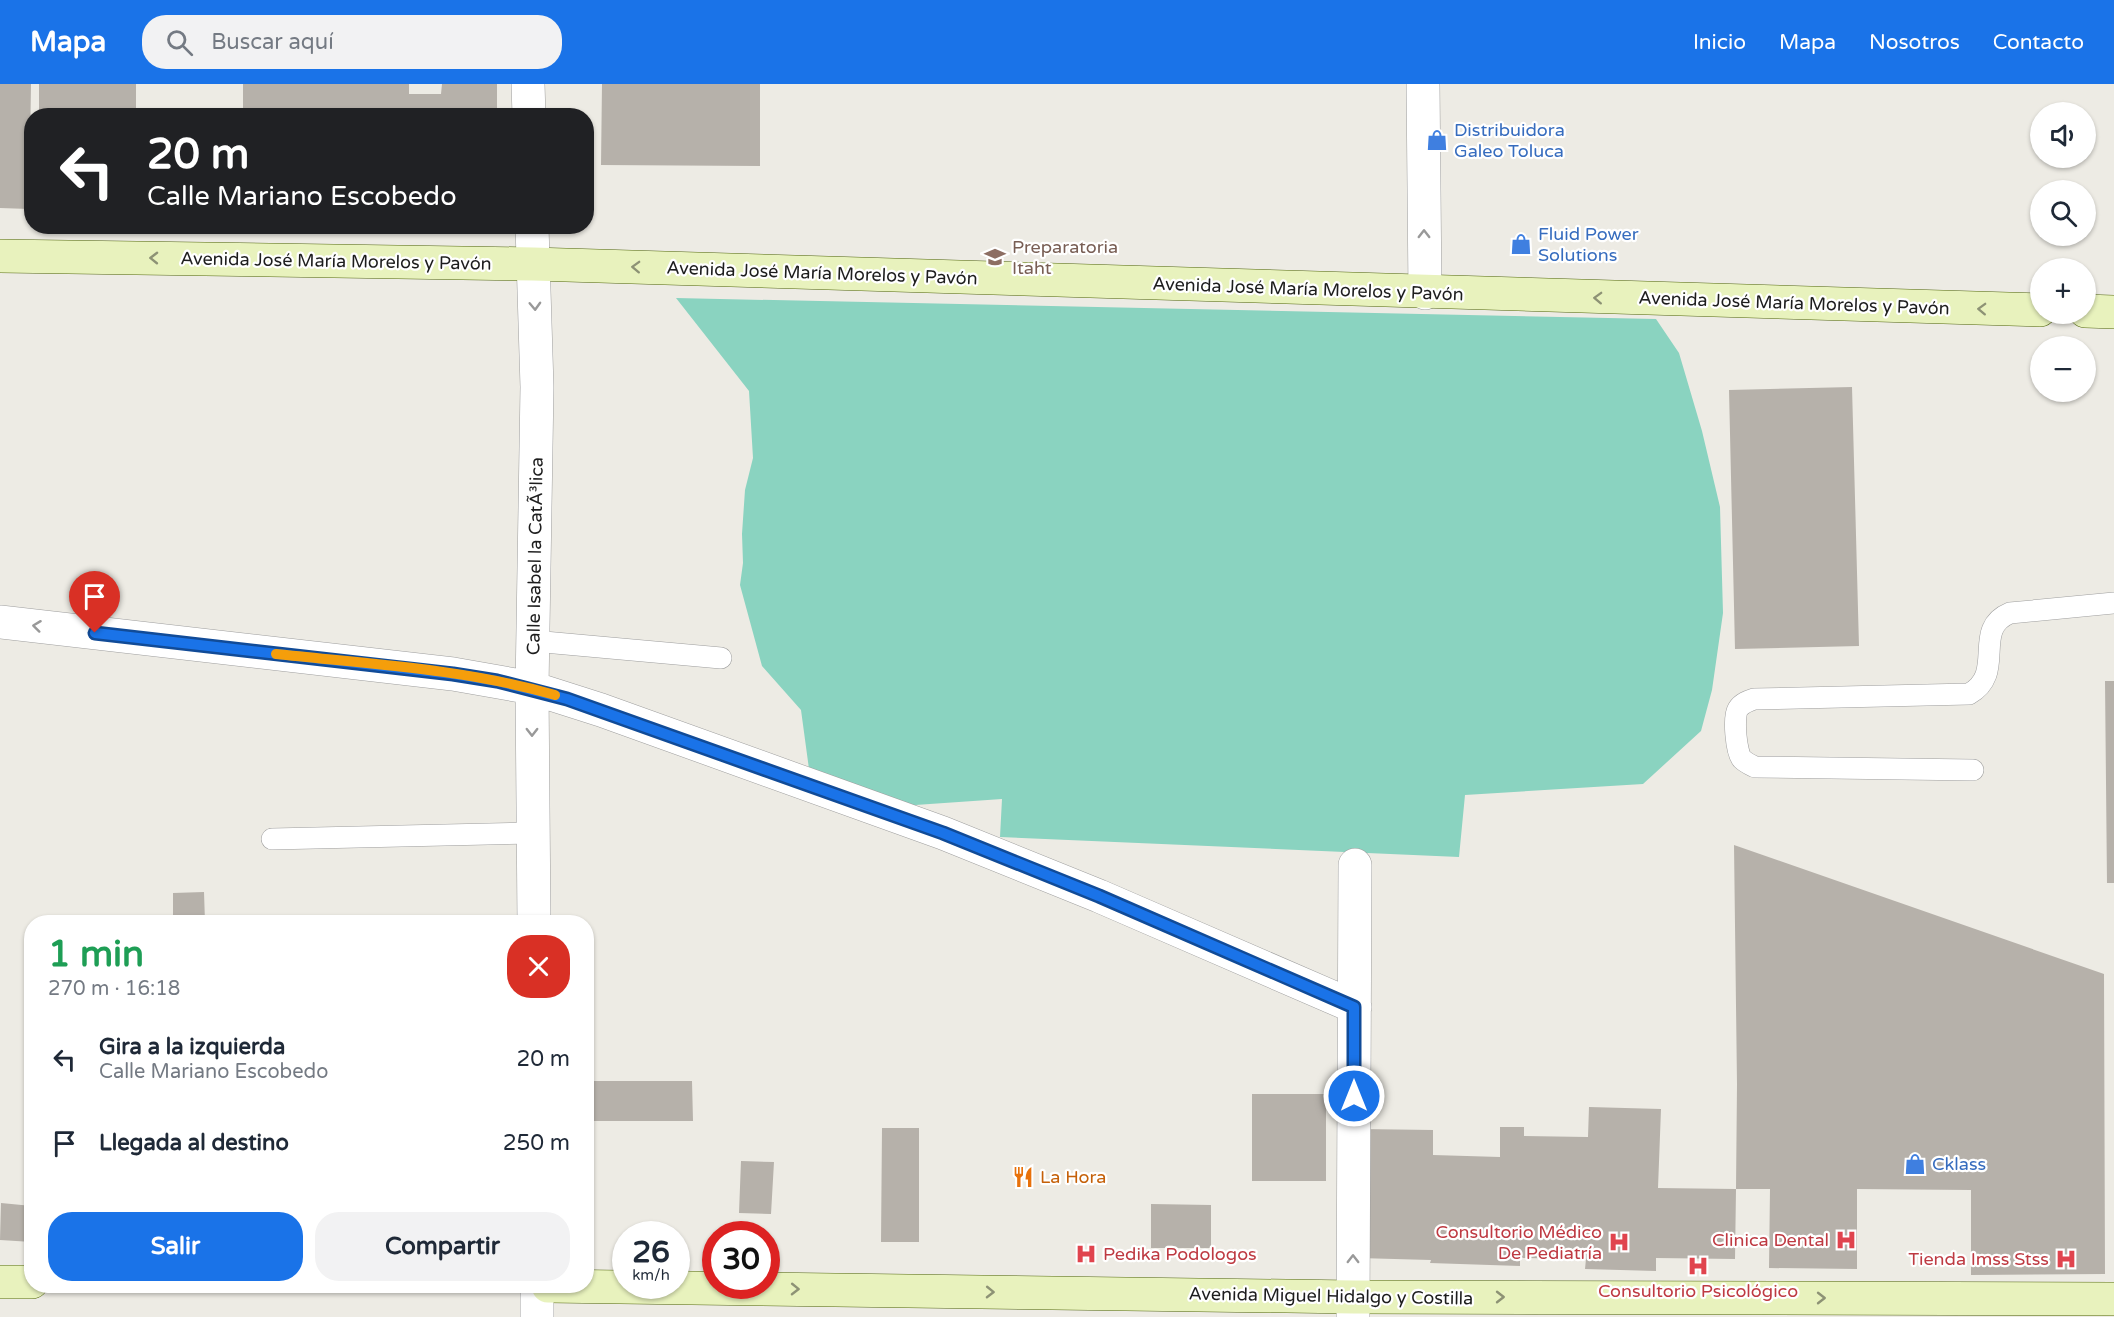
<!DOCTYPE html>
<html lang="es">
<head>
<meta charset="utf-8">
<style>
  :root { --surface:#fff; --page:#f2f2f3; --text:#1f2937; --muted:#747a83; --accent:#1a73e8 }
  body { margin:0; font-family:"Varela Round",sans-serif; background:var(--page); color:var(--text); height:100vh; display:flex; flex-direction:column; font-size:22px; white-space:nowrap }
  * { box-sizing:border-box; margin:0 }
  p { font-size:20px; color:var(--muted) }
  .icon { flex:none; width:33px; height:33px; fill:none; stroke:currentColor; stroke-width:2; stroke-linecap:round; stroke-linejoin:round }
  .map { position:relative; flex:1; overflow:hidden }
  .drawer { position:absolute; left:24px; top:831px; width:570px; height:378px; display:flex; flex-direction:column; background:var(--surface); border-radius:24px; box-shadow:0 2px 4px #0004 }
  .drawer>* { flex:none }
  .hud { position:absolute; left:24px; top:24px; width:570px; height:126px; border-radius:24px; box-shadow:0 2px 4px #0004; background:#202124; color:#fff; overflow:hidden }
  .controls { position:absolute; left:2030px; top:18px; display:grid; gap:12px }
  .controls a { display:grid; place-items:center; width:66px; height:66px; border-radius:50%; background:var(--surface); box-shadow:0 2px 4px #0004; font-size:30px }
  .speed { position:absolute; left:612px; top:1137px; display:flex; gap:12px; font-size:30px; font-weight:700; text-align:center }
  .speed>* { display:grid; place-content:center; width:78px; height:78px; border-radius:50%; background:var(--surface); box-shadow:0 2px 4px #0004; line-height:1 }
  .speed small { font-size:15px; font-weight:400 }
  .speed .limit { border:9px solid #d22; background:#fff; color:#111 }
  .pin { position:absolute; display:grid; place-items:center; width:51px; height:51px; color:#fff; margin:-62px -26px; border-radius:50% 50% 50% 0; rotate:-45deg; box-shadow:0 0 6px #0007 }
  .pin .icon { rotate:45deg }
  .me { position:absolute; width:66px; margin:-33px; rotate:0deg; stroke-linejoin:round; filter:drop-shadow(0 0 4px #0008) }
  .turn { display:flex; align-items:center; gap:21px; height:126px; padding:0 24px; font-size:27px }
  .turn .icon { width:78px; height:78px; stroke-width:2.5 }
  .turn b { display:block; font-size:42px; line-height:51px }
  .round { display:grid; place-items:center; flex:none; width:63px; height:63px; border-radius:24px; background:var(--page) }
  .head { display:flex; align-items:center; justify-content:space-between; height:102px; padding:0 24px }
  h1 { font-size:36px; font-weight:800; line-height:45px; color:#1e9e55 }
  .button { display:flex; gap:12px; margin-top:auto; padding:12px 24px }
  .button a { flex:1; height:69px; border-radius:24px; background:var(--accent); color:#fff; font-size:24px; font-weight:800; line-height:69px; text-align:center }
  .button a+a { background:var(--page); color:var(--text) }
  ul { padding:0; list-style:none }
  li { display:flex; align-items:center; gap:18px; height:84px; padding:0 24px }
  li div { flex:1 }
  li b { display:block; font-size:22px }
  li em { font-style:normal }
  header { display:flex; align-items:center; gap:36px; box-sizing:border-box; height:84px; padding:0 30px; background:var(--accent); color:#fff }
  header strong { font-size:28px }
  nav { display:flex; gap:33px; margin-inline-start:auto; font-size:21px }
  .search { width:420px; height:54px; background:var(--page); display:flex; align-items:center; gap:15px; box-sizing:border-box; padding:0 21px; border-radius:24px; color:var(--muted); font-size:22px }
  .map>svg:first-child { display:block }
  .pitch { fill:#8ad3c0 }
  .building { fill:#b6b1aa }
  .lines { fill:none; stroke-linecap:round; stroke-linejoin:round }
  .service-casing { stroke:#9e9e9e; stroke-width:22 }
  .minor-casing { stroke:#9e9e9e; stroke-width:34 }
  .secondary-casing { stroke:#536711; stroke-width:34 }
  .service { stroke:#fff; stroke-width:21 }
  .minor { stroke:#fff; stroke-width:33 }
  .secondary { stroke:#e8f2bd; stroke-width:33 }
  .oneway { stroke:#999 }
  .oneway2 { stroke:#8d9275 }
  .route-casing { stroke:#114b97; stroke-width:15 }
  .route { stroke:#1a73e8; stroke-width:10 }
  .slow { stroke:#f59e0b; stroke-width:10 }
  .labels { text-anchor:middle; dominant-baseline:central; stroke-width:4.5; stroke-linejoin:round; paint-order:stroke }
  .shop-label { font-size:18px; fill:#366cbe; stroke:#fff; text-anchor:start }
  .education-label { font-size:18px; fill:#785e54; stroke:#fff; text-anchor:start }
  .street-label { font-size:18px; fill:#1d1d1d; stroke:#fff }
  .food-label { font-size:18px; fill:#c56008; stroke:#fff; text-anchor:start }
  .health-label { font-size:18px; fill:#be3a42; stroke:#fff; text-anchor:end }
</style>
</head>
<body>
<header>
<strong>Mapa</strong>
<div class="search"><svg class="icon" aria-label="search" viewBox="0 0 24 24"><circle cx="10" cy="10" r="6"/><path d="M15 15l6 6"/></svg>Buscar aquí</div>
<nav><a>Inicio</a><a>Mapa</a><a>Nosotros</a><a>Contacto</a></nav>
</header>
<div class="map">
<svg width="2114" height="1233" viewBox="0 0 2114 1233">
  <rect width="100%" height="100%" fill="#edebe4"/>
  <path class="pitch" d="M676 214 1656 235 1679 269 1702 347 1720 423 1723 529 1712 606 1701 647 1643 700 1465 711 1459 773 1000 753 1002 715 901 722 809 685 801 626 762 582 740 501 743 479 742 450 745 406 753 374 749 307Z"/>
  <path class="building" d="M0 0H31L29 125 0 124Z
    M39 0H136V32H39Z
    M243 0H409V10H441L442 0H497V32H243Z
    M602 0H760V82L601 81Z
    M1852 303 1859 562 1735 565 1729 306Z
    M2105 597H2114V799H2107Z
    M1734 761 2104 890 2105 1190 1971 1191V1106L1857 1105V1185L1769 1184 1770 1105H1736L1737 1000Z
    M204 808 205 838H173V809Z
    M588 997H692L693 1037H588Z
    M1252 1010H1326V1097H1252Z
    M1589 1023 1661 1025 1658 1104 1736 1105 1735 1175 1656 1174V1187L1585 1185 1586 1175 1520 1174V1182L1430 1179 1431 1176 1358 1174 1360 1045 1433 1046V1071L1500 1073V1043H1524V1052L1588 1053Z
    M882 1044H919V1158H881Z
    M741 1077 774 1078 771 1130 739 1129Z
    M1 1119 32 1122V1158L0 1156Z
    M1151 1120 1211 1121V1164H1151Z"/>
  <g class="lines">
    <defs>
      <path id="service" d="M533 557 721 574
        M1973 686 1755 683C1751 681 1746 679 1742 675 1736 668 1733 633 1738 625 1742 619 1748 617 1754 615L1969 610C2007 589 1971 545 2010 529L2114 519
        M272 755 533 749"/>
      <path id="minor" d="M528 0 529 32
        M1423 0 1425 209
        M532 142 537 303 532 604 534 838
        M0 538 453 590 532 604 601 626 943 749 1099 812 1355 923
        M537 1202V1233
        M1353 1233 1355 781"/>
      <path id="secondary" d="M0 172 533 180 2040 226
        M2085 227 2114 228
        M0 1198H32
        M548 1202 1353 1213 2114 1215"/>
    </defs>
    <use href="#service" class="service-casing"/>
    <use href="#minor" class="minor-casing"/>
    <use href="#secondary" class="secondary-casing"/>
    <use href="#service" class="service"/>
    <use href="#minor" class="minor"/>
    <use href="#secondary" class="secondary"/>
  </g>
  <defs><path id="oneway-chevron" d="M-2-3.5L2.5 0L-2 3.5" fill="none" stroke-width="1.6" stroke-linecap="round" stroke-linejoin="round" transform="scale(1.5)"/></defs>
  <g class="oneway">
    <use href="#oneway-chevron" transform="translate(1424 150) rotate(-90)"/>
    <use href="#oneway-chevron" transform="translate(535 222) rotate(88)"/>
    <use href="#oneway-chevron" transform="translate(37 542) rotate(-173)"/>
    <use href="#oneway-chevron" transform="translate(532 648) rotate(90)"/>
    <use href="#oneway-chevron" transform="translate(1353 1175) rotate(-90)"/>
  </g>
  <g class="oneway2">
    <use href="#oneway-chevron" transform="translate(154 174) rotate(-179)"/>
    <use href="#oneway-chevron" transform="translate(636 183) rotate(-178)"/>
    <use href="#oneway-chevron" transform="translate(1598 214) rotate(-178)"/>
    <use href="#oneway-chevron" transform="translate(1982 225) rotate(-178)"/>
    <use href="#oneway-chevron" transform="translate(795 1205) rotate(1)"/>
    <use href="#oneway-chevron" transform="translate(990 1208) rotate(1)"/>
    <use href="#oneway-chevron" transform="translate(1500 1213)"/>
    <use href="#oneway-chevron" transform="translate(1821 1214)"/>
  </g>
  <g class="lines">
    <defs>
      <path id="route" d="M95 549 453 590 497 597 567 615 943 749 1099 812 1354 923V1012"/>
    </defs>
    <use href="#route" class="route-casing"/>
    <use href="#route" class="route"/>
    <path class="slow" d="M276 570C369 580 465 585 555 611"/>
  </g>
  <defs>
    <symbol id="shop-bare" viewBox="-9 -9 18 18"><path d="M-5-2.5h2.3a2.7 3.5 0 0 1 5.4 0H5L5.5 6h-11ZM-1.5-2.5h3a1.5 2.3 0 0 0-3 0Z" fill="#3f7fe0" stroke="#fff" stroke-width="2.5" paint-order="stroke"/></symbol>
    <symbol id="school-bare" viewBox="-9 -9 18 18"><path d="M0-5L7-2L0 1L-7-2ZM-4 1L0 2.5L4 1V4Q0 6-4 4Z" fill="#8d6e63" stroke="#fff" stroke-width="2.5" paint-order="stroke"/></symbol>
    <symbol id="restaurant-bare" viewBox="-9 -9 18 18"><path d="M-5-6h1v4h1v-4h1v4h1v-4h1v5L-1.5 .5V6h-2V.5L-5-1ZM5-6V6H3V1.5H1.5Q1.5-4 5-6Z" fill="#e8710a" stroke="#fff" stroke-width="2.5" paint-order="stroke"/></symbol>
    <symbol id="hospital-bare" viewBox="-9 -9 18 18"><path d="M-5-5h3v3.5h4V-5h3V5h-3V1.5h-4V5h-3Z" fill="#e0444e" stroke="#fff" stroke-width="2.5" paint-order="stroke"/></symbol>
  </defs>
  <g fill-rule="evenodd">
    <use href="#shop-bare" x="1422" y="41" width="30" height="30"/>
    <use href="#shop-bare" x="1506" y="145" width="30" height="30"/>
    <use href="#school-bare" x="980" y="158" width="30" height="30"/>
    <use href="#shop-bare" x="1900" y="1065" width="30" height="30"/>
    <use href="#restaurant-bare" x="1008" y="1078" width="30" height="30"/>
    <use href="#hospital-bare" x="1831" y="1141" width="30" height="30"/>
    <use href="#hospital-bare" x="1604" y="1143" width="30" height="30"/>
    <use href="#hospital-bare" x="1071" y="1155" width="30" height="30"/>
    <use href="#hospital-bare" x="2051" y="1160" width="30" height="30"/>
    <use href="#hospital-bare" x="1683" y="1167" width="30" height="30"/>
  </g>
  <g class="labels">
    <g class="shop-label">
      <text x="1454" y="46">Distribuidora<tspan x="1454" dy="21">Galeo Toluca</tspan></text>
      <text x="1538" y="150">Fluid Power<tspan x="1538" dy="21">Solutions</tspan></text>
      <text x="1932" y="1080">Cklass</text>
    </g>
    <g class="education-label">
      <text x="1012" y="163">Preparatoria<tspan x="1012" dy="21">Itaht</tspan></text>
    </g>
    <g class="street-label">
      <text transform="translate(336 177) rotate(1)">Avenida José María Morelos y Pavón</text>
      <text transform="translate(822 189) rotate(2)">Avenida José María Morelos y Pavón</text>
      <text transform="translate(1308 205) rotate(2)">Avenida José María Morelos y Pavón</text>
      <text transform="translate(1794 219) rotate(2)">Avenida José María Morelos y Pavón</text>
      <text transform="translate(535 472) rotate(-89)">Calle Isabel la CatÃ³lica</text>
      <text transform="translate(1331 1212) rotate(1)">Avenida Miguel Hidalgo y Costilla</text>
    </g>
    <g class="food-label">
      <text x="1040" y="1093">La Hora</text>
    </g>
    <g class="health-label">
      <text x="1602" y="1148">Consultorio Médico<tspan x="1602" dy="21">De Pediatría</tspan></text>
      <text x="1829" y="1156">Clinica Dental</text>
      <text x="1103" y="1170" text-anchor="start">Pedika Podologos</text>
      <text x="2049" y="1175">Tienda Imss Stss</text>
      <text x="1698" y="1207" text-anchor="middle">Consultorio Psicológico</text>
    </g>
  </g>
</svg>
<div class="controls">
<a><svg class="icon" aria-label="sound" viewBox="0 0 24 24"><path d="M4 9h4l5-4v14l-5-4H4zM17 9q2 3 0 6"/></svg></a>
<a><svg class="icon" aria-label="search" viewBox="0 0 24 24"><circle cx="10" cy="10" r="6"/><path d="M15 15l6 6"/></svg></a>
<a>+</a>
<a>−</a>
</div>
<div class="speed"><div>26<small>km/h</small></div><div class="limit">30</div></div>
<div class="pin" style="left:95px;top:549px;background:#d93025"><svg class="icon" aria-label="arrive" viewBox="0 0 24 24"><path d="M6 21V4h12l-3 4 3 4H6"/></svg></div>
<svg class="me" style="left:1354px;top:1012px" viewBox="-20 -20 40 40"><circle r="17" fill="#1a73e8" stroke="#fff" stroke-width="3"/><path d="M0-11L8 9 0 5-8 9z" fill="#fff"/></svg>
<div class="hud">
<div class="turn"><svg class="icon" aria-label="left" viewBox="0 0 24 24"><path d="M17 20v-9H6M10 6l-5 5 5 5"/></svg><div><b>20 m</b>Calle Mariano Escobedo</div></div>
</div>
<section class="drawer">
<div class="head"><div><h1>1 min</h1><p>270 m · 16:18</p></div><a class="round" style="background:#d93025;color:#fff"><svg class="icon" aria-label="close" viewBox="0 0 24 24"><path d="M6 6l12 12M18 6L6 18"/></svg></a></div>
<ul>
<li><svg class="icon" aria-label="left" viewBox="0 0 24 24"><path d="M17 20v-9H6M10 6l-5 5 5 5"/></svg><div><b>Gira a la izquierda</b><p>Calle Mariano Escobedo</p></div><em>20 m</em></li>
<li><svg class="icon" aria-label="arrive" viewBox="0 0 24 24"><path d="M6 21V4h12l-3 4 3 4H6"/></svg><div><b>Llegada al destino</b></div><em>250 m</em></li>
</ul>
<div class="button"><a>Salir</a><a>Compartir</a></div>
</section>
</div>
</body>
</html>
